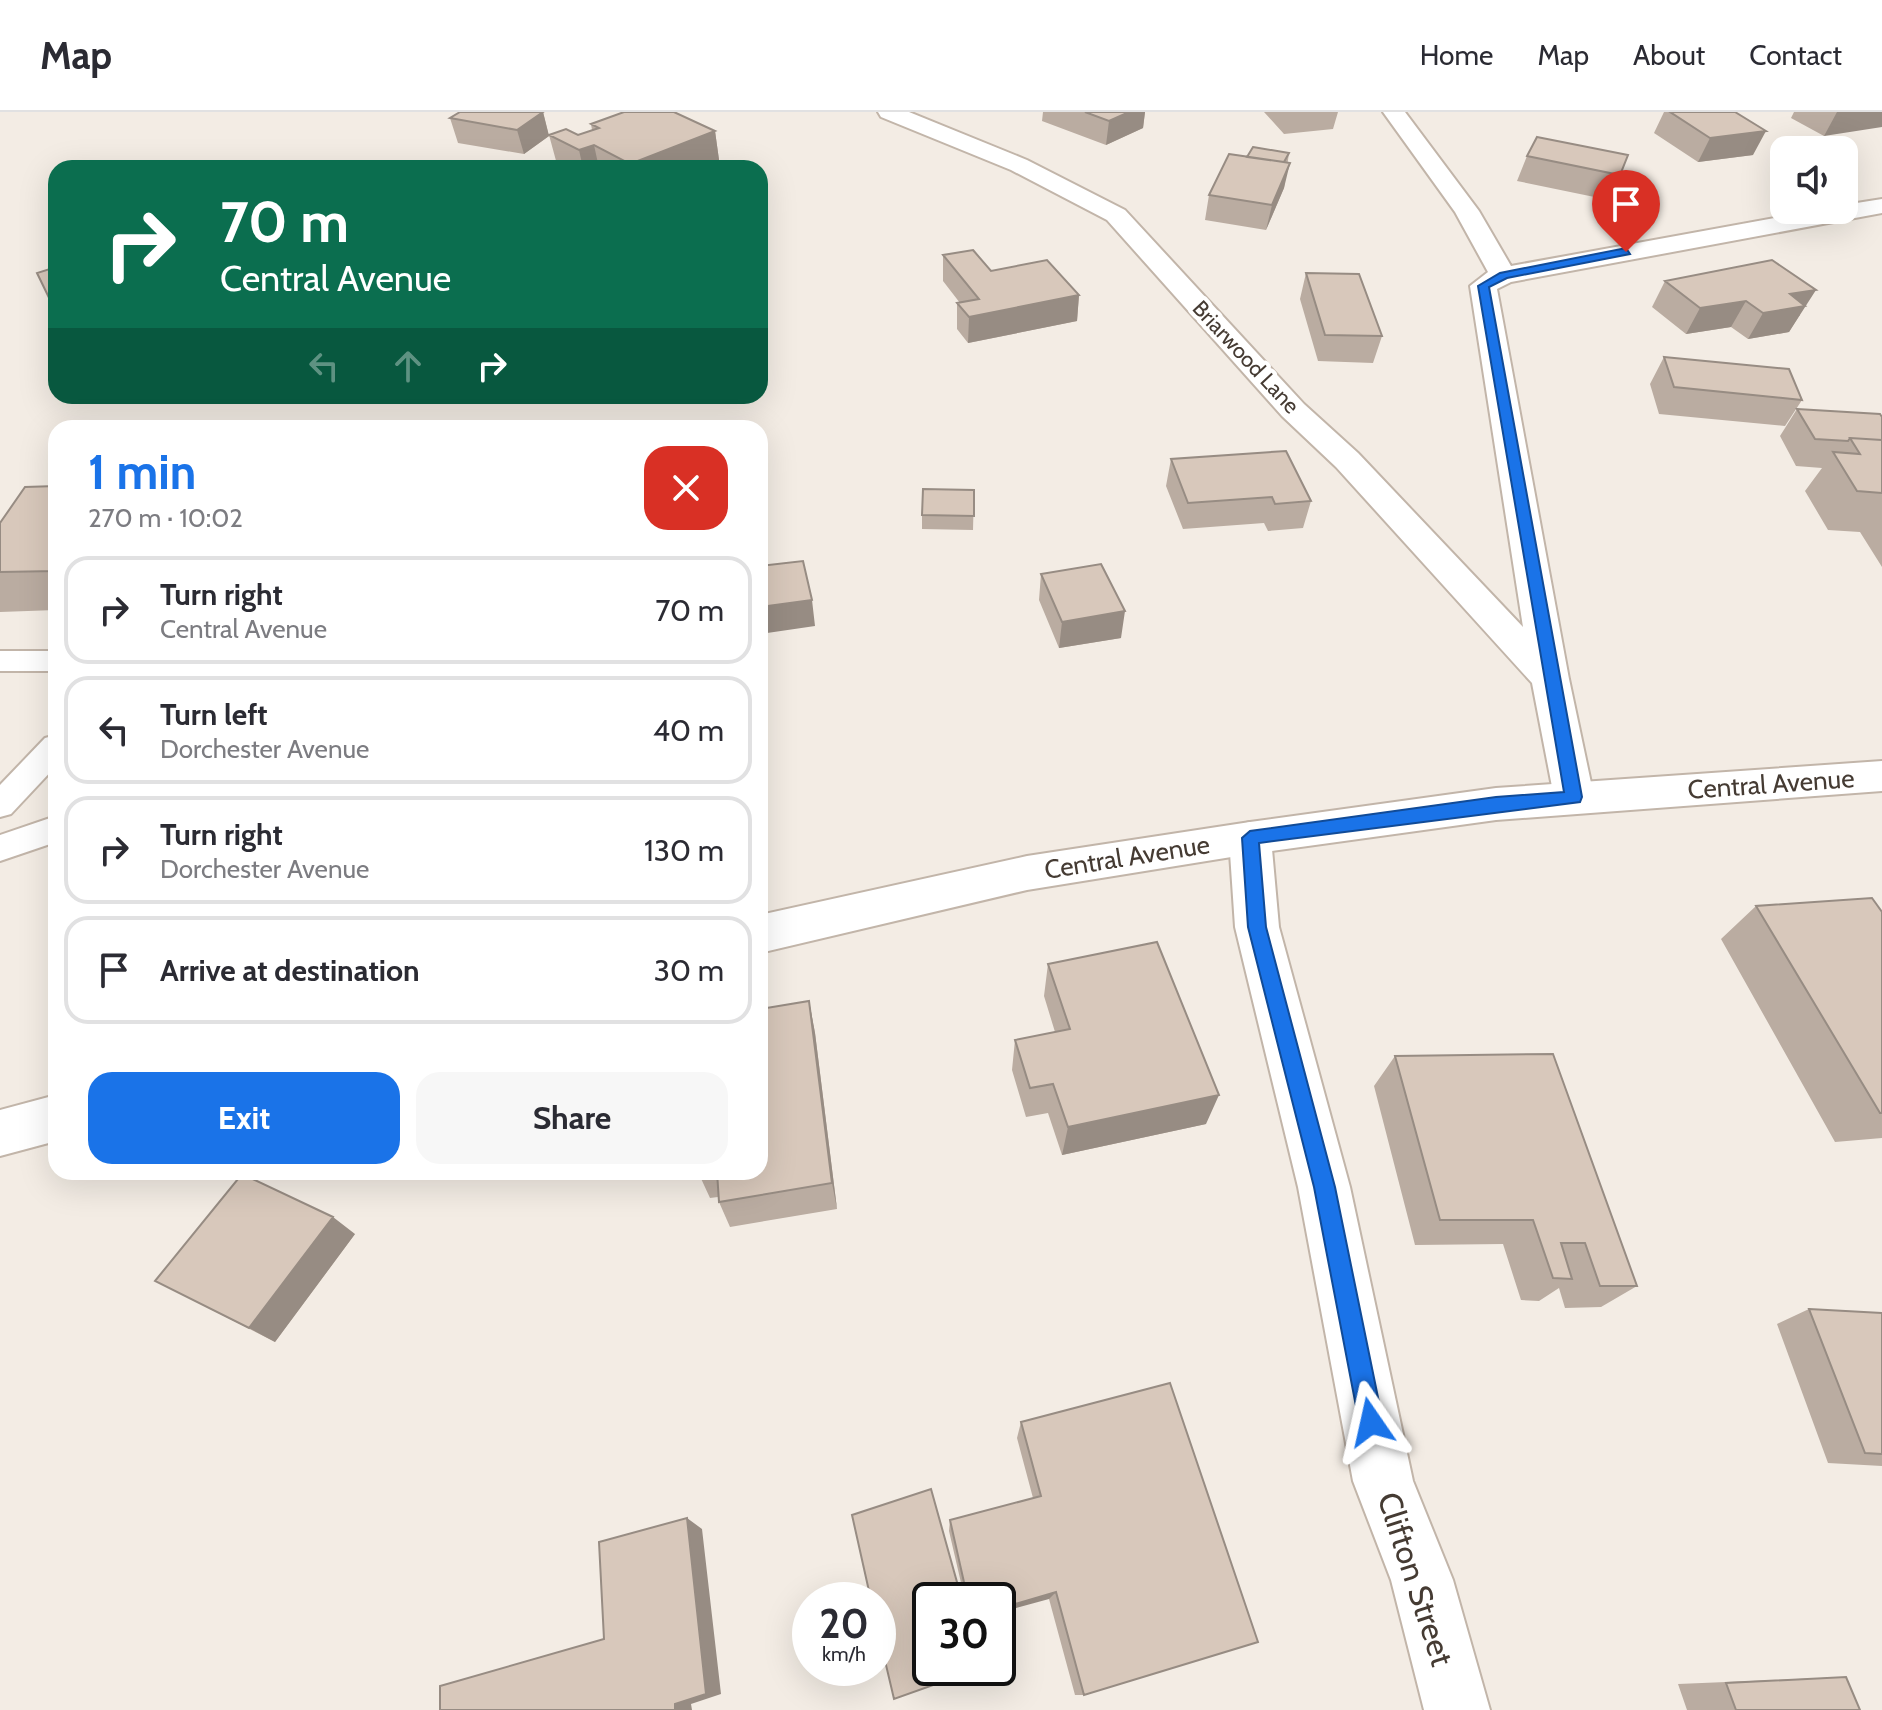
<!DOCTYPE html>
<html lang="en">
<head>
<meta charset="utf-8">
<style>
  :root { --surface:#fff; --page:#f7f7f7; --text:#2b2b33; --muted:#7c7c81; --line:#e1e1e2; --accent:#1a73e8 }
  body { margin:0; font-family:Cabin,sans-serif; background:var(--page); color:var(--text); height:100vh; display:flex; flex-direction:column; font-size:30px; white-space:nowrap }
  * { box-sizing:border-box; margin:0 }
  p { font-size:26px; color:var(--muted) }
  .icon { flex:none; width:44px; height:44px; fill:none; stroke:currentColor; stroke-width:2; stroke-linecap:round; stroke-linejoin:round }
  .map { position:relative; flex:1; overflow:hidden }
  .panel { position:absolute; left:48px; top:308px; width:720px; height:760px; display:flex; flex-direction:column; background:var(--surface); border-radius:24px; box-shadow:0 8px 32px #0002 }
  .panel>* { flex:none }
  .top-card { position:absolute; left:48px; top:48px; width:720px; height:244px; border-radius:24px; box-shadow:0 8px 32px #0002; background:#0b6e4f; color:#fff; overflow:hidden }
  .controls { position:absolute; left:1770px; top:24px; display:grid; gap:16px }
  .controls a { display:grid; place-items:center; width:88px; height:88px; border-radius:16px; background:var(--surface); box-shadow:0 8px 32px #0002; font-size:40px }
  .speed { position:absolute; left:792px; top:1470px; display:flex; gap:16px; font-size:40px; font-weight:700; text-align:center }
  .speed>* { display:grid; place-content:center; width:104px; height:104px; border-radius:50%; background:var(--surface); box-shadow:0 8px 32px #0002; line-height:1 }
  .speed small { font-size:20px; font-weight:400 }
  .speed .limit { border:4px solid #111; border-radius:12px; background:#fff; color:#111 }
  .pin { position:absolute; display:grid; place-items:center; width:68px; height:68px; color:#fff; margin:-82px -34px; border-radius:50% 50% 50% 0; rotate:-45deg; box-shadow:0 0 8px #0007 }
  .pin .icon { rotate:45deg }
  .me { position:absolute; width:88px; margin:-44px; rotate:349deg; stroke-linejoin:round; filter:drop-shadow(0 0 6px #0008) }
  .turn { display:flex; align-items:center; gap:28px; height:168px; padding:0 40px; font-size:36px }
  .turn .icon { width:104px; height:104px; stroke-width:2.5 }
  .turn b { display:block; font-size:56px; line-height:68px }
  .lanes { display:flex; align-items:center; height:76px; padding:0 40px; background:#0003; justify-content:center; gap:40px; direction:ltr }
  .lanes .off { opacity:.35 }
  .round { display:grid; place-items:center; flex:none; width:84px; height:84px; border-radius:24px; background:var(--page) }
  .head { display:flex; align-items:center; justify-content:space-between; height:136px; padding:0 40px }
  h1 { font-size:48px; font-weight:700; line-height:60px; color:var(--accent) }
  .action { display:flex; gap:16px; margin-top:auto; padding:16px 40px }
  .action a { flex:1; height:92px; border-radius:24px; background:var(--accent); color:#fff; font-size:32px; font-weight:700; line-height:92px; text-align:center }
  .action a+a { background:var(--page); color:var(--text) }
  ul { padding:0; list-style:none }
  li { display:flex; align-items:center; gap:24px; height:108px; margin:0 16px 12px; padding:0 24px; border:4px solid var(--line); border-radius:24px }
  li div { flex:1 }
  li b { display:block; font-size:30px }
  li em { font-style:normal }
  header { display:flex; align-items:center; gap:48px; box-sizing:border-box; height:112px; padding:0 40px; background:var(--surface); border-bottom:2px solid var(--line) }
  header strong { font-size:38px }
  nav { display:flex; gap:44px; margin-inline-start:auto; font-size:28px }
  .map>svg:first-child { display:block }
  .lines { fill:none; stroke-linecap:round; stroke-linejoin:round }
  .service-casing { stroke:#c2b5a9; stroke-width:4 }
  .minor-casing { stroke:#c2b5a9; stroke-width:4 }
  .tertiary-casing { stroke:#c2b5a9; stroke-width:4 }
  .service { fill:#fff; fill-rule:evenodd }
  .minor { fill:#fff; fill-rule:evenodd }
  .tertiary { fill:#fff; fill-rule:evenodd }
  .wall { fill:#baaca1 }
  .shaded-wall { fill:#978c83 }
  .building { fill:#d8c8bb; stroke:#978c83; stroke-width:2 }
  .route { fill:#1a73e8; stroke:#114b97; stroke-width:2 }
  .labels { text-anchor:middle; dominant-baseline:central; stroke-width:8; stroke-linejoin:round; paint-order:stroke }
  .far-street-label { font-size:22px; fill:#453b33; stroke:#fff }
  .street-label { font-size:26px; fill:#453b33; stroke:#fff }
  .near-street-label { font-size:32px; fill:#453b33; stroke:#fff }
</style>
</head>
<body>
<header>
<strong>Map</strong>
<nav><a>Home</a><a>Map</a><a>About</a><a>Contact</a></nav>
</header>
<div class="map">
<svg width="1882" height="1598" viewBox="0 0 1882 1598">
  <rect width="100%" height="100%" fill="#f3ece4"/>
  <g class="lines">
    <defs>
      <path id="service" d="M0 539H56V559H0Z
        M56 623V654L11 702 0 705V673L45 626Z
        M56 704V730L0 749V723Z"/>
      <path id="minor" d="M878 0H909L1027 48 1125 98 1304 292 1358 341 1523 515 1470 174 1488 160 1455 100 1383 0H1405L1479 99 1511 154 1819 98H1844V93L1882 87V101L1511 170 1497 177 1569 567 1594 685 1588 696 1574 701 1560 696 1554 685 1532 571 1336 355 1282 304 1107 108 1011 58 881 5Z
        M1250 710 1265 714 1271 726 1279 815 1350 1075 1413 1369 1453 1468 1490 1598H1424L1391 1468 1353 1369 1298 1075 1235 815 1229 726 1235 714Z"/>
      <path id="tertiary" d="M1882 649V679L1496 708 1250 742 1027 778 760 841V803L1027 744 1250 710 1496 676Z
        M56 983V1029L0 1044V998Z"/>
    </defs>
    <use href="#service" class="service-casing"/>
    <use href="#minor" class="minor-casing"/>
    <use href="#tertiary" class="tertiary-casing"/>
    <use href="#service" class="service"/>
    <use href="#minor" class="minor"/>
    <use href="#tertiary" class="tertiary"/>
  </g>
  <path class="wall" d="M543 0 549 24 524 42 458 31 450 6Z
    M1043 0H1145L1143 16 1106 33 1042 9Z
    M1264 0H1338L1333 17 1284 22Z
    M1664 0H1735L1753 43 1698 50 1654 21Z
    M1794 0H1882L1824 24 1791 6Z
    M591 12 715 19 720 55 717 56H558L549 23H578L592 18Z
    M1289 41 1284 76 1266 118 1205 108 1209 83 1247 45Z
    M1628 43 1609 88 1517 69 1527 44Z
    M943 143 991 159 1079 183 1077 209 968 231 957 217V191H960L943 169Z
    M1772 148 1800 204H1799L1789 220 1748 227 1731 215 1686 222 1652 195 1665 169Z
    M1306 161 1382 224 1373 251 1318 249 1300 187Z
    M1664 245 1802 288 1785 314 1659 302 1650 272Z
    M1797 297 1882 305V455L1860 420 1828 418 1805 379 1822 356 1796 354 1780 324Z
    M1171 347 1311 389 1303 416 1268 419 1264 411 1183 417 1166 374Z
    M56 374V498L0 500V411Z
    M974 378 973 418 922 417V403Z
    M1041 462 1121 526 1059 536 1039 488Z
    M1756 794 1882 800V1026L1835 1030 1721 827Z
    M1048 852 1206 1012 1062 1043 1048 1001 1026 1005 1012 958 1015 928 1055 920 1044 884Z
    M809 889 815 921 837 1097 730 1115 719 1090 718 1085 710 1086 698 1060H760Z
    M1395 944 1637 1174 1601 1195 1565 1196 1559 1176 1539 1189 1521 1188 1503 1132 1415 1133 1374 974Z
    M355 1122 275 1230 155 1169Z
    M1809 1197 1882 1201V1354L1828 1351 1777 1212Z
    M1170 1271 1084 1583H1075L1049 1487 965 1488 949 1419 950 1408 1033 1386 1017 1326 1021 1310Z
    M1846 1565 1860 1598H1687L1678 1572Z"/>
  <path class="shaded-wall" d="M543 0 549 24 524 42 517 18Z
    M1129 0H1145L1143 16 1106 33 1109 9Z
    M1837 0H1882V15L1824 24Z
    M715 19 720 55 717 56H631L630 52Z
    M1766 19 1753 43 1698 50 1710 26Z
    M594 33 599 56H583L579 38Z
    M1290 51 1284 76 1266 118 1272 93Z
    M1816 178 1789 220 1748 227 1763 201 1790 182Z
    M1079 183 1077 209 968 231 969 205Z
    M1746 189 1731 215 1686 222 1700 196Z
    M812 488 815 514 760 522V495Z
    M1125 499 1121 526 1059 536 1062 510Z
    M809 889 815 921 837 1097 832 1071Z
    M1219 983 1206 1012 1062 1043 1068 1015Z
    M333 1105 355 1122 275 1230 249 1216Z
    M687 1406 702 1417 721 1582 691 1592 692 1598H675Z
    M1056 1480 1049 1487 998 1501V1497Z"/>
  <path class="building" d="M460 0H543L517 18 450 6Z
    M624 0H674L715 19 630 52 594 33 579 38 549 23 566 17 578 23 599 16 591 12Z
    M1085 0H1129L1109 9Z
    M1670 0H1735L1766 19 1710 26Z
    M1537 25 1628 43 1620 63 1527 44Z
    M1253 35 1289 41 1284 50 1247 45Z
    M1229 42 1290 51 1272 93 1209 83Z
    M973 138 991 159 1047 148 1079 183 969 205 957 191 979 187 943 143Z
    M1772 148 1816 178 1790 182 1805 194 1763 201 1746 189 1700 196 1665 169Z
    M56 155V194H53L37 161Z
    M1306 161 1359 162 1382 224 1325 223Z
    M1664 245 1789 257 1802 288 1674 275Z
    M1797 297 1880 302 1882 305V328L1850 326 1848 329 1815 327Z
    M1850 326 1882 328V381L1857 379 1833 340 1860 342Z
    M1286 339 1311 389 1275 392 1272 385 1188 391 1171 347Z
    M56 374V459L0 460V411L25 375Z
    M923 377 974 378V404L922 403Z
    M803 449 812 488 760 495V454Z
    M1101 452 1125 499 1062 510 1041 462Z
    M1872 786 1882 800V1001H1880L1756 794Z
    M1157 830 1219 983 1068 1015 1053 972 1030 976 1015 928 1070 917 1048 852Z
    M809 889 832 1071 719 1090 717 1060H760V897Z
    M1553 942 1637 1174H1600L1585 1131H1561L1572 1167 1553 1166 1533 1108H1440L1395 944Z
    M242 1062 333 1105 249 1216 155 1169Z
    M1809 1197 1882 1201V1342L1865 1341Z
    M1170 1271 1258 1530 1084 1583 1056 1480 998 1497V1488H968L950 1408 1041 1384 1021 1310Z
    M931 1377 962 1488H930V1556H981L894 1587 878 1519V1488H871L852 1403Z
    M687 1406 706 1582 675 1592V1598H440V1574L604 1527 599 1430Z
    M1846 1565 1860 1598H1736L1726 1571Z"/>
  <path class="route" d="M1626 136 1630 142 1507 166 1489 175 1582 685 1580 690 1259 731 1266 815 1335 1075 1383 1310 1379 1319 1371 1322 1363 1319 1359 1310 1314 1075 1248 815 1242 726 1250 719 1496 685 1564 680 1478 174 1500 161Z"/>
  <g class="labels">
    <g class="far-street-label">
      <text transform="translate(1246 245) rotate(47)">Briarwood Lane</text>
    </g>
    <g class="street-label">
      <text transform="translate(1771 672) rotate(-4)">Central Avenue</text>
      <text transform="translate(1127 745) rotate(-9)">Central Avenue</text>
    </g>
    <g class="near-street-label">
      <text transform="translate(1416 1467) rotate(72)">Clifton Street</text>
    </g>
  </g>
</svg>
<div class="controls">
<a><svg class="icon" aria-label="sound" viewBox="0 0 24 24"><path d="M4 9h4l5-4v14l-5-4H4zM17 9q2 3 0 6"/></svg></a>
</div>
<div class="speed"><div>20<small>km/h</small></div><div class="limit">30</div></div>
<div class="pin" style="left:1626px;top:140px;background:#d93025"><svg class="icon" aria-label="arrive" viewBox="0 0 24 24"><path d="M6 21V4h12l-3 4 3 4H6"/></svg></div>
<svg class="me" style="left:1371px;top:1310px" viewBox="-20 -20 40 40"><path d="M0-17L14 15 0 8-14 15z" fill="#1a73e8" stroke="#fff" stroke-width="4"/></svg>
<div class="top-card">
<div class="turn"><svg class="icon" aria-label="right" viewBox="0 0 24 24"><path d="M7 20v-9h11M14 6l5 5-5 5"/></svg><div><b>70 m</b>Central Avenue</div></div>
<div class="lanes"><svg class="icon off" aria-label="left" viewBox="0 0 24 24"><path d="M17 20v-9H6M10 6l-5 5 5 5"/></svg><svg class="icon off" aria-label="ahead" viewBox="0 0 24 24"><path d="M12 20V5M6 11l6-6 6 6"/></svg><svg class="icon" aria-label="right" viewBox="0 0 24 24"><path d="M7 20v-9h11M14 6l5 5-5 5"/></svg></div>
</div>
<section class="panel">
<div class="head"><div><h1>1 min</h1><p>270 m · 10:02</p></div><a class="round" style="background:#d93025;color:#fff"><svg class="icon" aria-label="close" viewBox="0 0 24 24"><path d="M6 6l12 12M18 6L6 18"/></svg></a></div>
<ul>
<li><svg class="icon" aria-label="right" viewBox="0 0 24 24"><path d="M7 20v-9h11M14 6l5 5-5 5"/></svg><div><b>Turn right</b><p>Central Avenue</p></div><em>70 m</em></li>
<li><svg class="icon" aria-label="left" viewBox="0 0 24 24"><path d="M17 20v-9H6M10 6l-5 5 5 5"/></svg><div><b>Turn left</b><p>Dorchester Avenue</p></div><em>40 m</em></li>
<li><svg class="icon" aria-label="right" viewBox="0 0 24 24"><path d="M7 20v-9h11M14 6l5 5-5 5"/></svg><div><b>Turn right</b><p>Dorchester Avenue</p></div><em>130 m</em></li>
<li><svg class="icon" aria-label="arrive" viewBox="0 0 24 24"><path d="M6 21V4h12l-3 4 3 4H6"/></svg><div><b>Arrive at destination</b></div><em>30 m</em></li>
</ul>
<div class="action"><a>Exit</a><a>Share</a></div>
</section>
</div>
</body>
</html>
